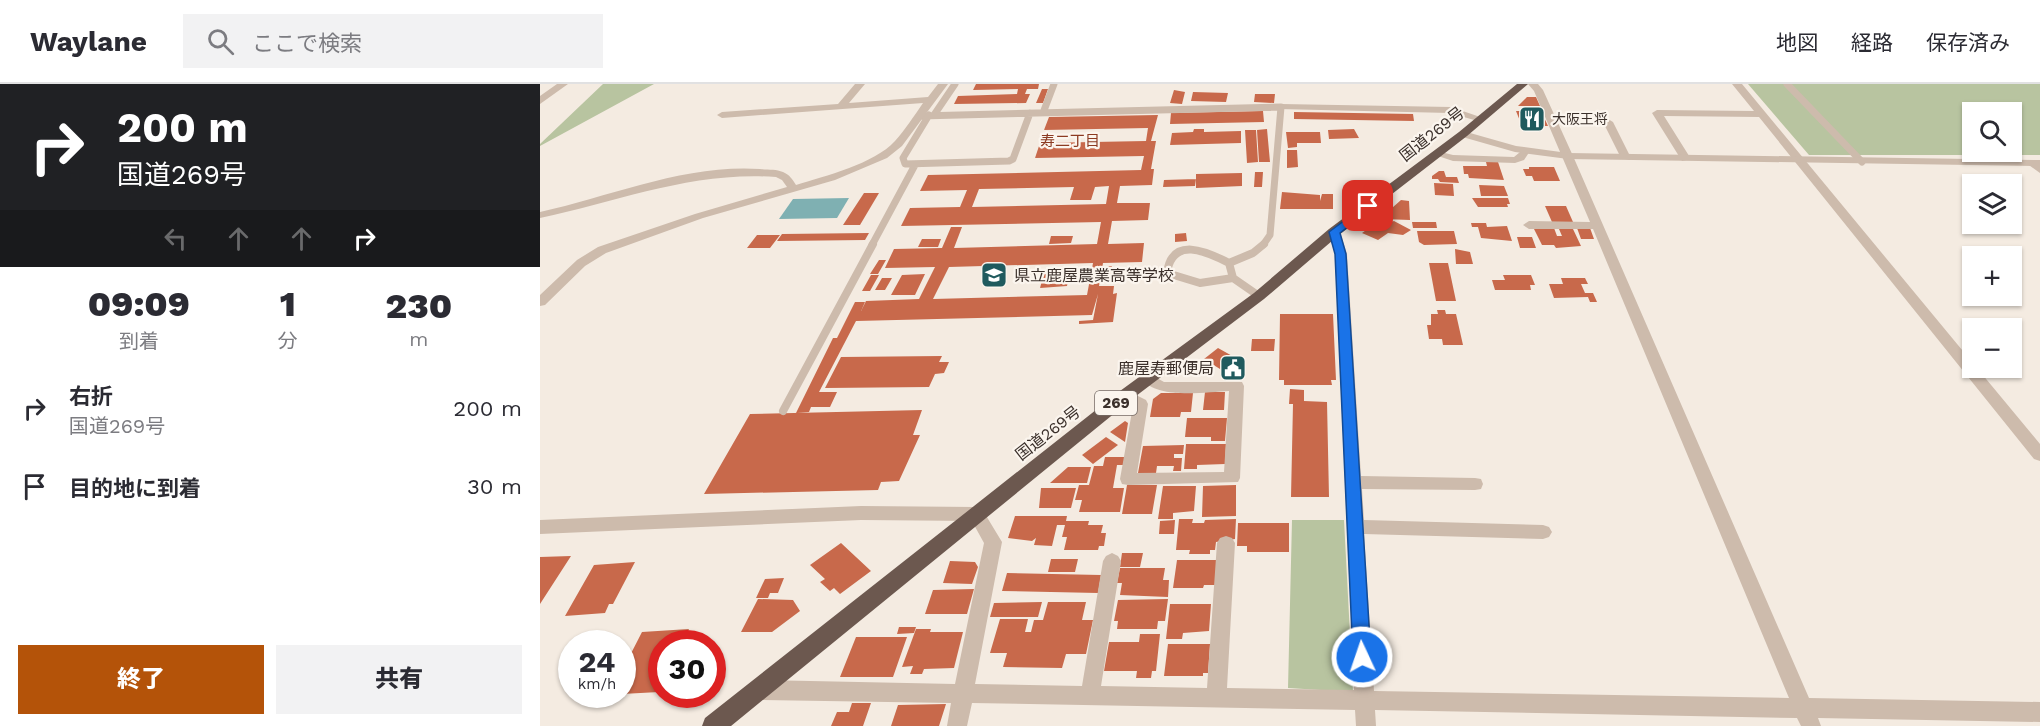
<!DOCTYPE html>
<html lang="ja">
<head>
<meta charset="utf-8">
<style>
  :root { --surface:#fff; --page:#f2f2f3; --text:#2b2b33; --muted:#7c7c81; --line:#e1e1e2; --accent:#b45309 }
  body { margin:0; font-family:"Work Sans","Noto Sans JP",sans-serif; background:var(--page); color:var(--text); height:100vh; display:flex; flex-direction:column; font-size:22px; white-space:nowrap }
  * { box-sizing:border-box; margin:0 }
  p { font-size:20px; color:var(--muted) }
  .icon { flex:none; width:33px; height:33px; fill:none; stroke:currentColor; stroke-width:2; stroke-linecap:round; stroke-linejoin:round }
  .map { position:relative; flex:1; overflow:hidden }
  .side { display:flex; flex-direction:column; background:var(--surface); width:540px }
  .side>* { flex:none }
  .guide { background:#202124; color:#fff; overflow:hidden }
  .buttons { position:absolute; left:1422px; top:18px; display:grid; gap:12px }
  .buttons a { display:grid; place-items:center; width:60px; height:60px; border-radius:0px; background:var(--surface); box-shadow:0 2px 4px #0004; font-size:30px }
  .speed { position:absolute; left:18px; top:546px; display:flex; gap:12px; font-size:30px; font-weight:700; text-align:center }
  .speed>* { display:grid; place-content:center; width:78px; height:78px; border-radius:50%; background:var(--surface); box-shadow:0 2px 4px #0004; line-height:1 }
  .speed small { font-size:15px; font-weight:400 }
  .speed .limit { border:9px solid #d22; background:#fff; color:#111 }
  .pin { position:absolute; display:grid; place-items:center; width:51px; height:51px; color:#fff; margin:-26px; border-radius:12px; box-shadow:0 3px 9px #0006 }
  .me { position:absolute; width:66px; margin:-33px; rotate:357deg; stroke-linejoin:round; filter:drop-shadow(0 0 4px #0008) }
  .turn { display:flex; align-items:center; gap:21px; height:126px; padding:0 18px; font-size:27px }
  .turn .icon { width:78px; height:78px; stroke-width:2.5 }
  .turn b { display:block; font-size:42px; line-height:51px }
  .lanes { display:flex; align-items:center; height:57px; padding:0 18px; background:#0003; justify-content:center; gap:30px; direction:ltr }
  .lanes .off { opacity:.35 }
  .eta { display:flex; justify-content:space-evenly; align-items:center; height:102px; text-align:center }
  .eta b { font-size:36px; font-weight:800; line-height:42px }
  .action { display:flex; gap:12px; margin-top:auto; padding:12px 18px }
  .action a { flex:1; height:69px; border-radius:0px; background:var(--accent); color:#fff; font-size:24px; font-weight:800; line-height:69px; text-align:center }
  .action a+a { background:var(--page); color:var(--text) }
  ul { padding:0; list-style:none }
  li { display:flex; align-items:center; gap:18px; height:78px; padding:0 18px }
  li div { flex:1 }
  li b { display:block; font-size:22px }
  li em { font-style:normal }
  header { display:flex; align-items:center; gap:36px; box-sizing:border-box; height:84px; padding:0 30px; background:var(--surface); border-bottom:2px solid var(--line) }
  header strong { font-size:28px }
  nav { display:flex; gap:33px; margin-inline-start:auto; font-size:21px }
  .search { width:420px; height:54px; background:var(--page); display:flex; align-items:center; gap:15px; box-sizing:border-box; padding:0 21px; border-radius:0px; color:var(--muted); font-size:22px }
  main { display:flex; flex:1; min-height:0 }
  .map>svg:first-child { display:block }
  .green { fill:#b8c4a0; fill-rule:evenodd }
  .water { fill:#7fb0b2 }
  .building { fill:#c8694b; fill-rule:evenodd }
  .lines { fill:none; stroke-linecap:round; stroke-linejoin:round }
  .service-far1 { stroke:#cdbbac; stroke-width:7 }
  .service { stroke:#cdbbac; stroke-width:8 }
  .minor { fill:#cdbbac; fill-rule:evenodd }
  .tertiary { fill:#cdbbac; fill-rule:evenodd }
  .trunk { fill:#6c584f; fill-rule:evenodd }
  .route { fill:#1a73e8; stroke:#114b97; stroke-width:1.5 }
  .labels { text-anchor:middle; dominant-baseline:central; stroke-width:4.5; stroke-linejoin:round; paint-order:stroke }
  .far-poi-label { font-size:14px; fill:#3b302b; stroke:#fbf5ee; text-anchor:start }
  .far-neighbourhood-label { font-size:15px; fill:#8c3b22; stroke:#fbf5ee }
  .shield { fill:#fbf5ee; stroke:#756b66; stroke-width:1.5 }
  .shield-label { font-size:15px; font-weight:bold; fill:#3b302b }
  .street-label { font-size:16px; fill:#3b302b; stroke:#fbf5ee }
  .poi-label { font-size:16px; fill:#3b302b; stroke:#fbf5ee; text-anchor:start }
</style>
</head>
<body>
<header>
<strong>Waylane</strong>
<div class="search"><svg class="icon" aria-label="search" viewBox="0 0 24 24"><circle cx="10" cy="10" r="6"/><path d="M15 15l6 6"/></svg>ここで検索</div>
<nav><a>地図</a><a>経路</a><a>保存済み</a></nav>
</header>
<main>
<section class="side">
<div class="guide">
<div class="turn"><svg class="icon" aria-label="right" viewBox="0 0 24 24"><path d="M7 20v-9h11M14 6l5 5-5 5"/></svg><div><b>200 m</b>国道269号</div></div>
<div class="lanes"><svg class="icon off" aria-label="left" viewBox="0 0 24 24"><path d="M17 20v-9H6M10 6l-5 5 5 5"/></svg><svg class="icon off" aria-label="ahead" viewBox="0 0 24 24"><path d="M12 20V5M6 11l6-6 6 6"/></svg><svg class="icon off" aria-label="ahead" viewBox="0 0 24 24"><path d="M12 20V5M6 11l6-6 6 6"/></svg><svg class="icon" aria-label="right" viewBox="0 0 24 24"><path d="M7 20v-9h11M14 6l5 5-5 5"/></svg></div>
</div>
<div class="eta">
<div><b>09:09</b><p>到着</p></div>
<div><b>1</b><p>分</p></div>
<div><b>230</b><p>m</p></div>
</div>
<ul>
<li><svg class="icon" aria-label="right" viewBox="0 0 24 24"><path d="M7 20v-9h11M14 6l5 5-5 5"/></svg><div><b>右折</b><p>国道269号</p></div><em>200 m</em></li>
<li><svg class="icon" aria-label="arrive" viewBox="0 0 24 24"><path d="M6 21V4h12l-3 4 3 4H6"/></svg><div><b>目的地に到着</b></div><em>30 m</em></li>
</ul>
<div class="action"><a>終了</a><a>共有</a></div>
</section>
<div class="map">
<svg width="1500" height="642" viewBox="0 0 1500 642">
  <rect width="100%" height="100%" fill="#f4ebe1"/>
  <path class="green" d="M63 0H114L0 62V60Z
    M1208 0H1500V71H1269ZM1432 28H1472V68H1432Z
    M752 436H804L813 608 748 604Z"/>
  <path class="water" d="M309 114 297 134 239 135 253 115Z"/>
  <path class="building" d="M436 0H499L498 5H487L485 10H490L486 19 414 20 418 12 477 10 478 5 433 6Z
    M502 5H508L503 19H496Z
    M634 6 645 8 642 20 630 19Z
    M653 8 688 9 686 18 651 17Z
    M715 10H735L734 19 714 18Z
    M987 13H996L1000 22H978Z
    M723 27 724 38 630 40 631 29Z
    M976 27H1001L1008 42H982Z
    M754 28 873 30 874 37 754 35Z
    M618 31 611 57H616L611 85H614L612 101 580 102 577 119H610L608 136 572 137 568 160 604 159 602 178 563 179 559 202H574L573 210 577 209 573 238 539 240V237L553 236 558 210 552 231 316 237 279 308H297L290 323H271L269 328 256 329 293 254H297L315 218H325L321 227 326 217 379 215 395 183 345 184 354 165 402 164 411 143H422L414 164 557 160 561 138 361 142 370 124 420 123 427 106 380 107 388 91 601 86 604 72 495 74 500 59 606 57 608 44 504 46 509 33ZM569 102 566 120 432 123 439 105 534 103 530 116H551L555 103ZM553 179 547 211 393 215 409 183Z
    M654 45H664V48L701 47V59L630 61 632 49 653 48Z
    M727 45 730 78H719L717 46Z
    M814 45 819 54 789 55 788 46Z
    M705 46H716L718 78 707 79Z
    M746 48H780L781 59H757V63L748 64Z
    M747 66H757L758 83 747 84Z
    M946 78H958L964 96 929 94 928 90H924L923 82H947Z
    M989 83H1014L1020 97H994L992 92H986L983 85H989Z
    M899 87H904L906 93H917L919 99 900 98 898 95H892V92Z
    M715 88H723L722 103H714Z
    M702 89V102L656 104V90Z
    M656 95 655 102 623 103 624 96Z
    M894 99 913 100 914 112 895 111Z
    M939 101 964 102 968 112H941Z
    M742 108 780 111V117L782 110H793V125H740Z
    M324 109H339L320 141H303Z
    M932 114H968L970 120H967L968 123H938Z
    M861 116 869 117 870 136 843 135V132Z
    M1005 122H1026L1033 138H1012Z
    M839 137 844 140 854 137 871 146 863 151 848 149 838 156 822 149Z
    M872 138H896L897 144H873Z
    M931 139H946L947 143 967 142 972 157 941 154 938 143H932Z
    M1014 144 1017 152H1022L1019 145H1033L1041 162 1016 164 1014 161H1002L994 145Z
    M1037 144H1050L1054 155H1041Z
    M877 147H914L917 160 884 161 879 158Z
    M329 149 325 156 237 157 242 150Z
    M646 149 647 157 635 158V150Z
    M217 151H240L230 164H207Z
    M511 152H533L531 159 509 160Z
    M977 153H992L996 164H980Z
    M382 155H401L398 163H378Z
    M915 165 930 168 933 180H916Z
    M339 176H346L338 190H330Z
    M889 179H908L916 217H896Z
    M572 182 569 198 561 199 563 183Z
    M530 188 527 202 500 204 504 189Z
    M385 190 375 211H351L362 191Z
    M331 191H339L330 207H322Z
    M963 191H991L995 201H990L991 206H955L952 196H965Z
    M342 194H352L345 206H335Z
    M1021 194H1045L1048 200H1041L1045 209H1053L1057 218H1050L1048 213 1014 214 1009 200H1023Z
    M897 226H905L906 230H916L923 261H903L902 255H889L887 241H891V230H898Z
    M740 230H793L796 296H791L792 301H744V296H739Z
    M712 255H735L734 267H711Z
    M678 264 703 278 688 290 664 275Z
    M402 272 399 278H409L404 289 395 290 389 303 285 304 301 273Z
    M750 305 764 306V317L787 318 789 413H751L753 320H749Z
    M665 308H685L684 326H663Z
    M621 309H653L651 328H641L640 333H610L613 315Z
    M382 326 373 351H380L359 397 341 398 338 406 164 410 210 330Z
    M647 334H687L685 357H671V353H645Z
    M585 337 588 339 585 358 570 348Z
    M566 353 578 361 553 380 542 371Z
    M646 360H686L685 380 657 381V385H644Z
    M644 361 643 370H634V374H642L641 387H633L634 382H617L616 389H598L603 362Z
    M565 373H585L583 381H577L573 404H584L580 428H539L542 416H535L539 401H549L554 382H563Z
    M528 383H551L547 399H510Z
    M587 401H617L612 430H582Z
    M696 401V432L662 433 663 402Z
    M623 402H656L654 427 633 429V435H618Z
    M501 404H536L531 424H499Z
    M475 432H527L526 437H549L548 441H563L561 449H566L564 462H559L558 466H524L527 453H522L525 441H517L512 462 494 461 496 454 492 457 468 454Z
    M639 435H653L652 439H664L665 436 696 435 695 455 676 458 675 466H670V470H649L650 466H636Z
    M635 436 634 450H619L620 437Z
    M698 439H749V468H707V462H697Z
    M301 459 331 487 300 510 294 504 290 507 280 498 285 495 270 481Z
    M582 469H603L600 483H580Z
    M31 472 0 520V473Z
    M511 475H538L535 488H508Z
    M637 476H678L677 501H664L663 504H633Z
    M410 477 435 478 438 483 432 500 403 499Z
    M95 478 73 520H69L65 529 25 532 54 481Z
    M580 484H625L623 496H629L628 513 580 511 582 499H577Z
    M467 489 561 491 558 509 462 507Z
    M244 494 238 509H230L228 514H216L225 495Z
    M434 505 427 530H385L393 506Z
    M218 515 253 516 260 527 232 548H201Z
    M628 515 625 537H618L617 545H577L578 537H574L578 516Z
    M502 518 498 533H450L454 519Z
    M508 518H546L542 536H553L546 570H526L522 584 463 583 467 569H450L460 535H488L485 548H491L494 536H503Z
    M630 520H671L669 547 643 549 642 555H626Z
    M359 543H376L374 549 357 550Z
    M149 545 142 560H122V603L119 608 82 610V587L102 548Z
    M376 545H391L390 548H423L414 584 384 585 382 590H370L373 582 362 583Z
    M600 550H620L616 587H612L611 594H596L597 587H564L569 558H599Z
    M316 553H367L353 593H300Z
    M628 560H670L668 589H663V592H624Z
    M312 619H331L323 642H291L297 628H309Z
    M406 620 399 642H351L358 621Z"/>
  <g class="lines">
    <path class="service-far1" d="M1247 0 1322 78
      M503 29 514 0
      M389 31 363 74 365 80 469 77 473 75 490 29
      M394 31 415 0
      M380 32 741 23 730 151 723 161
      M332 161 375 81"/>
    <path class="service" d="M689 179C666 167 632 152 627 189L660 199 693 194
      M719 212 693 194 689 179 713 169 724 160
      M243 327 333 160"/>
    <path class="minor" d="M17 0H28L0 20V12Z
      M315 0H325L309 19 388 13 398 0H408L362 62 347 74 295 96 163 134 66 169 45 182 5 221 0 222V211L37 176 58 163 155 130 247 103 242 96 236 93C152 87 80 117 0 134V128C72 112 145 80 220 85 228 86 236 85 243 88 250 91 252 95 256 101 285 92 334 80 355 57 365 46 374 32 383 19L182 34 177 31 182 28 298 20Z
      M988 0H998L1003 6 1033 72 1269 614 1500 618V638L1278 634 1281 642H1261L1257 634 835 626 836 642H816L815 626 432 619 427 642H407L411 619 218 616 211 613 208 606 211 599 218 596 415 600 444 459 428 430 430 425 436 423 442 425 462 458 435 600 542 602 563 477 566 472 572 469 578 472 581 477 561 602 667 604 677 459 680 454 686 452 692 454 695 459 687 604 814 606 795 170 788 148 794 144 800 148 807 170 821 392 935 394 941 395 943 400 941 405 935 406 822 405 824 436 1003 441 1009 443 1012 448 1009 453 1003 455 824 450 834 607 1249 614 1053 145H989L983 141 989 137 1050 138 994 7Z
      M1192 0H1202L1432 278V284H1437L1500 360V377L1494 375 1219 33 1124 32 1151 75 1142 77 1112 29 1117 26 1214 27Z
      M741 20 911 23 946 35 941 38 910 29 738 25 736 23Z
      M1068 35 1073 38 1091 74 1090 76 1081 74 1063 38Z
      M985 64 990 67 984 76 975 79 913 77 892 70 897 67 913 71 974 73Z
      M1491 76 1500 81V89L1486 79Z
      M608 289 624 298H702L704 302 700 394 698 398 588 401 582 400 580 395 593 322 579 311 586 306 606 316 608 320 597 389 684 388 689 307C665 308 616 316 601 294L603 290Z"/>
    <path class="tertiary" d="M923 47 976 62 1028 69 1500 76V82L1028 75 975 68 919 52 918 50Z
      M321 422 436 423 442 425 444 430 442 435 436 437 321 436 0 450V436Z"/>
    <path class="trunk" d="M977 0H988L927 52 799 151 724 215 592 315 191 642H162L165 634 580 307 714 209 789 145 919 48Z"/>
  </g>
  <path class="route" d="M828 119 833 122 832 124 800 149 806 170 831 573 828 579 822 581 815 579 813 573 795 170 789 148Z"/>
  <defs>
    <symbol id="restaurant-square" viewBox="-11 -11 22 22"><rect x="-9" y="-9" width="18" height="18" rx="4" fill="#1f5a5e" stroke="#fbf5ee"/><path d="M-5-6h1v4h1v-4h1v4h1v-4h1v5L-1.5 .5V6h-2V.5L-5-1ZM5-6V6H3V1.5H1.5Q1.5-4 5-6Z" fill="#fff"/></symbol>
    <symbol id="school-square" viewBox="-11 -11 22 22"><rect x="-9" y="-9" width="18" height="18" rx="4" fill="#1f5a5e" stroke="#fbf5ee"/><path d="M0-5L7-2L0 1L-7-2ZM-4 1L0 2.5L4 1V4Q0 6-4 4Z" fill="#fff"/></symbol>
    <symbol id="civic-square" viewBox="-11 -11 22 22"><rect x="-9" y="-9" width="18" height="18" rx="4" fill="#1f5a5e" stroke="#fbf5ee"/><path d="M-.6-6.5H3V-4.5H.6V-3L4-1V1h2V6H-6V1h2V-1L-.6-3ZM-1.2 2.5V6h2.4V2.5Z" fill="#fff"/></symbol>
  </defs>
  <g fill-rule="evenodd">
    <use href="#restaurant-square" x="977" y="20" width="30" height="30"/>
    <use href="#school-square" x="439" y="176" width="30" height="30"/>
    <use href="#civic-square" x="678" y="269" width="30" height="30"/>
  </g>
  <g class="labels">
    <g class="far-poi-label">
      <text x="1012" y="35">大阪王将</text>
    </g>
    <g class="far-neighbourhood-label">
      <text x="530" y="57">寿二丁目</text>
    </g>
    <rect class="shield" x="555" y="307" width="42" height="24" rx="4.5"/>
    <g class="shield-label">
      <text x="576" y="319">269</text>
    </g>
    <g class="street-label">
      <text transform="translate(892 50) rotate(-38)">国道269号</text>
      <text transform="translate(508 349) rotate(-38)">国道269号</text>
    </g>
    <g class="poi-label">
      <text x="474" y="191">県立鹿屋農業高等学校</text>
      <text x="674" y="284" text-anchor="end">鹿屋寿郵便局</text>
    </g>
  </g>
</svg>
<div class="buttons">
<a><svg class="icon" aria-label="search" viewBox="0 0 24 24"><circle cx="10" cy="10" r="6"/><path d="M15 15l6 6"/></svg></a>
<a><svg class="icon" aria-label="layers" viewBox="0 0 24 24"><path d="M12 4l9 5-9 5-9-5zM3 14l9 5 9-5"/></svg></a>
<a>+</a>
<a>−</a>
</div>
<div class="speed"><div>24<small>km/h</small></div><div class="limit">30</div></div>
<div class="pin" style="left:828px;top:122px;background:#d93025"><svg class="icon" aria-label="arrive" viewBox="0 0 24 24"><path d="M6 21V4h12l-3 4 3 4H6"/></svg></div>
<svg class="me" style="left:822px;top:573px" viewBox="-20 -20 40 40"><circle r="17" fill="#1a73e8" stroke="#fff" stroke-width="3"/><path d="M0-11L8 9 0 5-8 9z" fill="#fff"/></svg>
</div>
</main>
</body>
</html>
